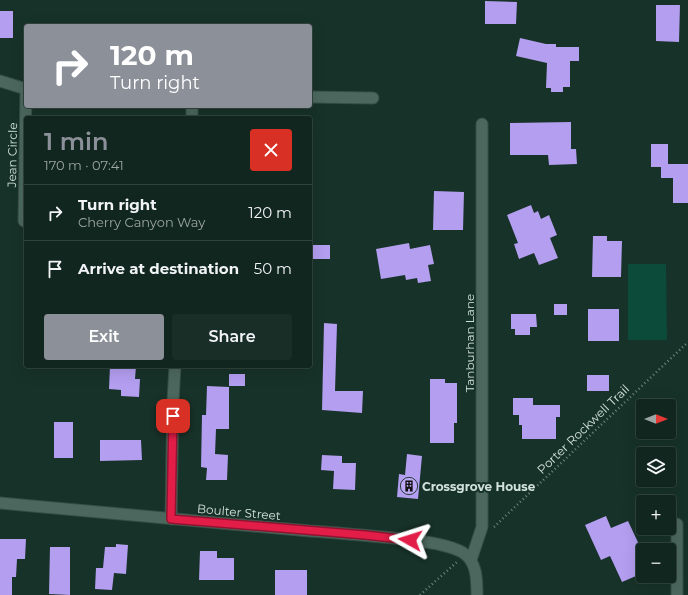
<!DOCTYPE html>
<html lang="en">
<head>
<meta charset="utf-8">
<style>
  :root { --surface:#11261f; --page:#1a2e28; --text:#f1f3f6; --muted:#9ca5a4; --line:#30433d; --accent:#8c9099 }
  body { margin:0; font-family:Montserrat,sans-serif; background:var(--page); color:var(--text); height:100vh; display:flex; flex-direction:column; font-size:15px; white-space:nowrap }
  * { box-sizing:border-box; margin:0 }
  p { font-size:13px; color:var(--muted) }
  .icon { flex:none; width:22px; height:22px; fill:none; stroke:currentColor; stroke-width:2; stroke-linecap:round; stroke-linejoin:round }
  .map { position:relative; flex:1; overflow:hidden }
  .drawer { position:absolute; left:24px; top:116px; width:288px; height:252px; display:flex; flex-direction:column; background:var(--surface); border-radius:4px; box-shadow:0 4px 16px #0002,0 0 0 1px var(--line) }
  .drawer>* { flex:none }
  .hud { position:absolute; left:24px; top:24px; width:288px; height:84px; border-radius:4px; box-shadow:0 4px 16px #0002,0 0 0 1px var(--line); background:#8c9099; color:#fff; overflow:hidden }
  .needle { width:26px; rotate:90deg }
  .buttons { position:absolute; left:636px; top:399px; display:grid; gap:8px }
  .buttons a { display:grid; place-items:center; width:40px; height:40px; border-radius:4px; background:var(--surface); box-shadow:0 4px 16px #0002,0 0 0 1px var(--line); font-size:20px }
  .pin { position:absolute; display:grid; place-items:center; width:34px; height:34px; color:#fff; margin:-17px; border-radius:8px; box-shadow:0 2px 6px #0006 }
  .me { position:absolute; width:44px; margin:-22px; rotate:276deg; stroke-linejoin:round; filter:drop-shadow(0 0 3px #0008) }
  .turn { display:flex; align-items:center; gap:14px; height:84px; padding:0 20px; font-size:18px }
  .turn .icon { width:52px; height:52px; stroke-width:2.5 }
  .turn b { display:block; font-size:28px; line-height:34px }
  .round { display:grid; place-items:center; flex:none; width:42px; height:42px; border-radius:4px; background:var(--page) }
  .headline { display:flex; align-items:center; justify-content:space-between; height:68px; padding:0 20px }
  h1 { font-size:24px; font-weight:600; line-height:30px; color:var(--accent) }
  .button { display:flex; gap:8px; margin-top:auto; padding:8px 20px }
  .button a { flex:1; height:46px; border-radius:4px; background:var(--accent); color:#fff; font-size:16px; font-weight:600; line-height:46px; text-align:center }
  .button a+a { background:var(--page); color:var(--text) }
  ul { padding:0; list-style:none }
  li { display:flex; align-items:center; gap:12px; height:56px; padding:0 20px; border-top:1px solid var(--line) }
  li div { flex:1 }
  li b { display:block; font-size:15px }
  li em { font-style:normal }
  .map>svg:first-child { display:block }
  .green { fill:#0c4b3a }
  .building { fill:#b39eef }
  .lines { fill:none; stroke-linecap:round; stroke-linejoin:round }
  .minor-casing { stroke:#374e46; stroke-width:13 }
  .path { stroke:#71867f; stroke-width:2.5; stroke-dasharray:1 3; stroke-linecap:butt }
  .minor { stroke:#4c685e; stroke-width:11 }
  .route-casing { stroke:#92132f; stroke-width:10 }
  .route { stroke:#e11d48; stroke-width:7 }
  .labels { text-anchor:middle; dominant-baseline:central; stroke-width:4; stroke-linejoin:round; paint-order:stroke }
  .street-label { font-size:12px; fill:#d1e1db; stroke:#173229 }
  .poi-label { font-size:12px; font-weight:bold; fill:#d1e1db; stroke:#173229; text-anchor:start }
</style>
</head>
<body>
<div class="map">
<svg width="688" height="595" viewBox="0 0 688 595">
  <rect width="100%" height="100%" fill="#173229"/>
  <path class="green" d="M628 264H666L667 340H628Z"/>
  <path class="building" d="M485 1 517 2 516 24H485Z
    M656 5H680L679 42 656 41Z
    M0 11H13V38H0Z
    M520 38 546 44H556V47H579V61H570V87H563V92H551V88H546L547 63 516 56Z
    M571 122V149H576L577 164 549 165 548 155H510V123Z
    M651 144H668V164H688V203H673V178H661V167H651Z
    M434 191 464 192 463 230H433Z
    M531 205 534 213 538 211 541 219 549 215 557 235 550 238 558 258 539 265 534 253 519 259 514 244 518 243 507 215Z
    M593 236H607V241H622L621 277H592Z
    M409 243 410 249 430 245 434 264 428 265 431 281 418 283 417 278 406 280 405 275 381 279 376 249Z
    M312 245H330V259H313Z
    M554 304H567V315H554Z
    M588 309H619V341H588Z
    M511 314H536L537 327H530V335H515V329H511Z
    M324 323 337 324 335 391H363L362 413 322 410Z
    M110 366H136L135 379H140L139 397 121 396V390L109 389Z
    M229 374H245V386H229Z
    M587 375H609V391H587Z
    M430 379H445V383H457V423H454V443H430Z
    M207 386 229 387V429H216L215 454 228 455 227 480H206L207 468 201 467 202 415H206Z
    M513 398H533V405H560V417H556V439H522V425H519V415H513Z
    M54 422H73V458H54Z
    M100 440H141L142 460 100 461Z
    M407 454 422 456 418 499 397 497 399 474 405 475Z
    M322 455 342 456V463H356L355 490 333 489 334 471 321 470Z
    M606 516 611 528 628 521 643 553V573L622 582 610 556 601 560 585 525Z
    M0 539H26L25 559H17L16 577H12V595H0Z
    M116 544 128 545 126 574 114 573 112 590 95 589 96 568H103L105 547H116Z
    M50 547H70V595L49 594Z
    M200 551H217V558H234V580H199Z
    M275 570H307V595H275Z"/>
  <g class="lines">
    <defs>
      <path id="minor" d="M0 81 26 89 24 221
        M310 97 373 98
        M192 118V106
        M0 503C103 513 206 522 310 531 341 533 372 536 403 539 422 542 445 543 462 552 477 561 477 579 477 595
        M171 519 173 401 175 366
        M677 524V595
        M471 560 482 527V124"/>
    </defs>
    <use href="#minor" class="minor-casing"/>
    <path class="path" d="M494 527 688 342
      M420 595 457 562"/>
    <use href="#minor" class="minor"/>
  </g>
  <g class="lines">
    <defs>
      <path id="route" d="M173 416 171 519 365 535 410 540"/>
    </defs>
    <use href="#route" class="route-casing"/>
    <use href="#route" class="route"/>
  </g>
  <defs>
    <symbol id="building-disc" viewBox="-11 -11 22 22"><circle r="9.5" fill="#bda9f5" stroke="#173229"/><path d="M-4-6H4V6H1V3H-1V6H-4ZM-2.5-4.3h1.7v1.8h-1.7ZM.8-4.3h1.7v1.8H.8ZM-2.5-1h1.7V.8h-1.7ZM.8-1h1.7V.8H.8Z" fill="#111"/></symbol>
  </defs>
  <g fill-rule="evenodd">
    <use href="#building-disc" x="399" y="476" width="20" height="20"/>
  </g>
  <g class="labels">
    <g class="street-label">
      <text transform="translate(12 155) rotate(-89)">Jean Circle</text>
      <text transform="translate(469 343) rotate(-90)">Tanburhan Lane</text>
      <text transform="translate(583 429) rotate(-44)">Porter Rockwell Trail</text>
      <text transform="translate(239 512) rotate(5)">Boulter Street</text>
    </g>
    <g class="poi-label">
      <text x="422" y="486">Crossgrove House</text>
    </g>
  </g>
</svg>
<div class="buttons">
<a><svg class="needle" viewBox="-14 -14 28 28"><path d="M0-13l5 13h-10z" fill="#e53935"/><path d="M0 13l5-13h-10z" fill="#9ca5a4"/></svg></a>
<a><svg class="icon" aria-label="layers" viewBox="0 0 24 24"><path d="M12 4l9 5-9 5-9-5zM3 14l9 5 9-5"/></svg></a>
<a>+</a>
<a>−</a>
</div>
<div class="pin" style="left:173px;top:416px;background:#d93025"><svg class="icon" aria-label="arrive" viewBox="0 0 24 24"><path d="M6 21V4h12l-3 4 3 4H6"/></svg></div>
<svg class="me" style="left:410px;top:540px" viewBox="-20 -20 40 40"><path d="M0-17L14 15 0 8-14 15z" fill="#e11d48" stroke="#fff" stroke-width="4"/></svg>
<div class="hud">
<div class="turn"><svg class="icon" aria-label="right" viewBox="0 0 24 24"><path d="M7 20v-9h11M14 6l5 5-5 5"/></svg><div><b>120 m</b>Turn right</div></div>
</div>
<section class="drawer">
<div class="headline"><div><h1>1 min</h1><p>170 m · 07:41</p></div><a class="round" style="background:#d93025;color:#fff"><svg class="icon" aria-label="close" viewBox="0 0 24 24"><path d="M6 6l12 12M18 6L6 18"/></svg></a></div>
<ul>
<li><svg class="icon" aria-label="right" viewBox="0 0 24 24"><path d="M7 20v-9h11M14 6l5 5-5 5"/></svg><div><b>Turn right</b><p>Cherry Canyon Way</p></div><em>120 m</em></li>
<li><svg class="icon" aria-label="arrive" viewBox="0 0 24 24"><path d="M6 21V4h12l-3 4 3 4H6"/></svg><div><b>Arrive at destination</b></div><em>50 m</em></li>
</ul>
<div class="button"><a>Exit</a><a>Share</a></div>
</section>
</div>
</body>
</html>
